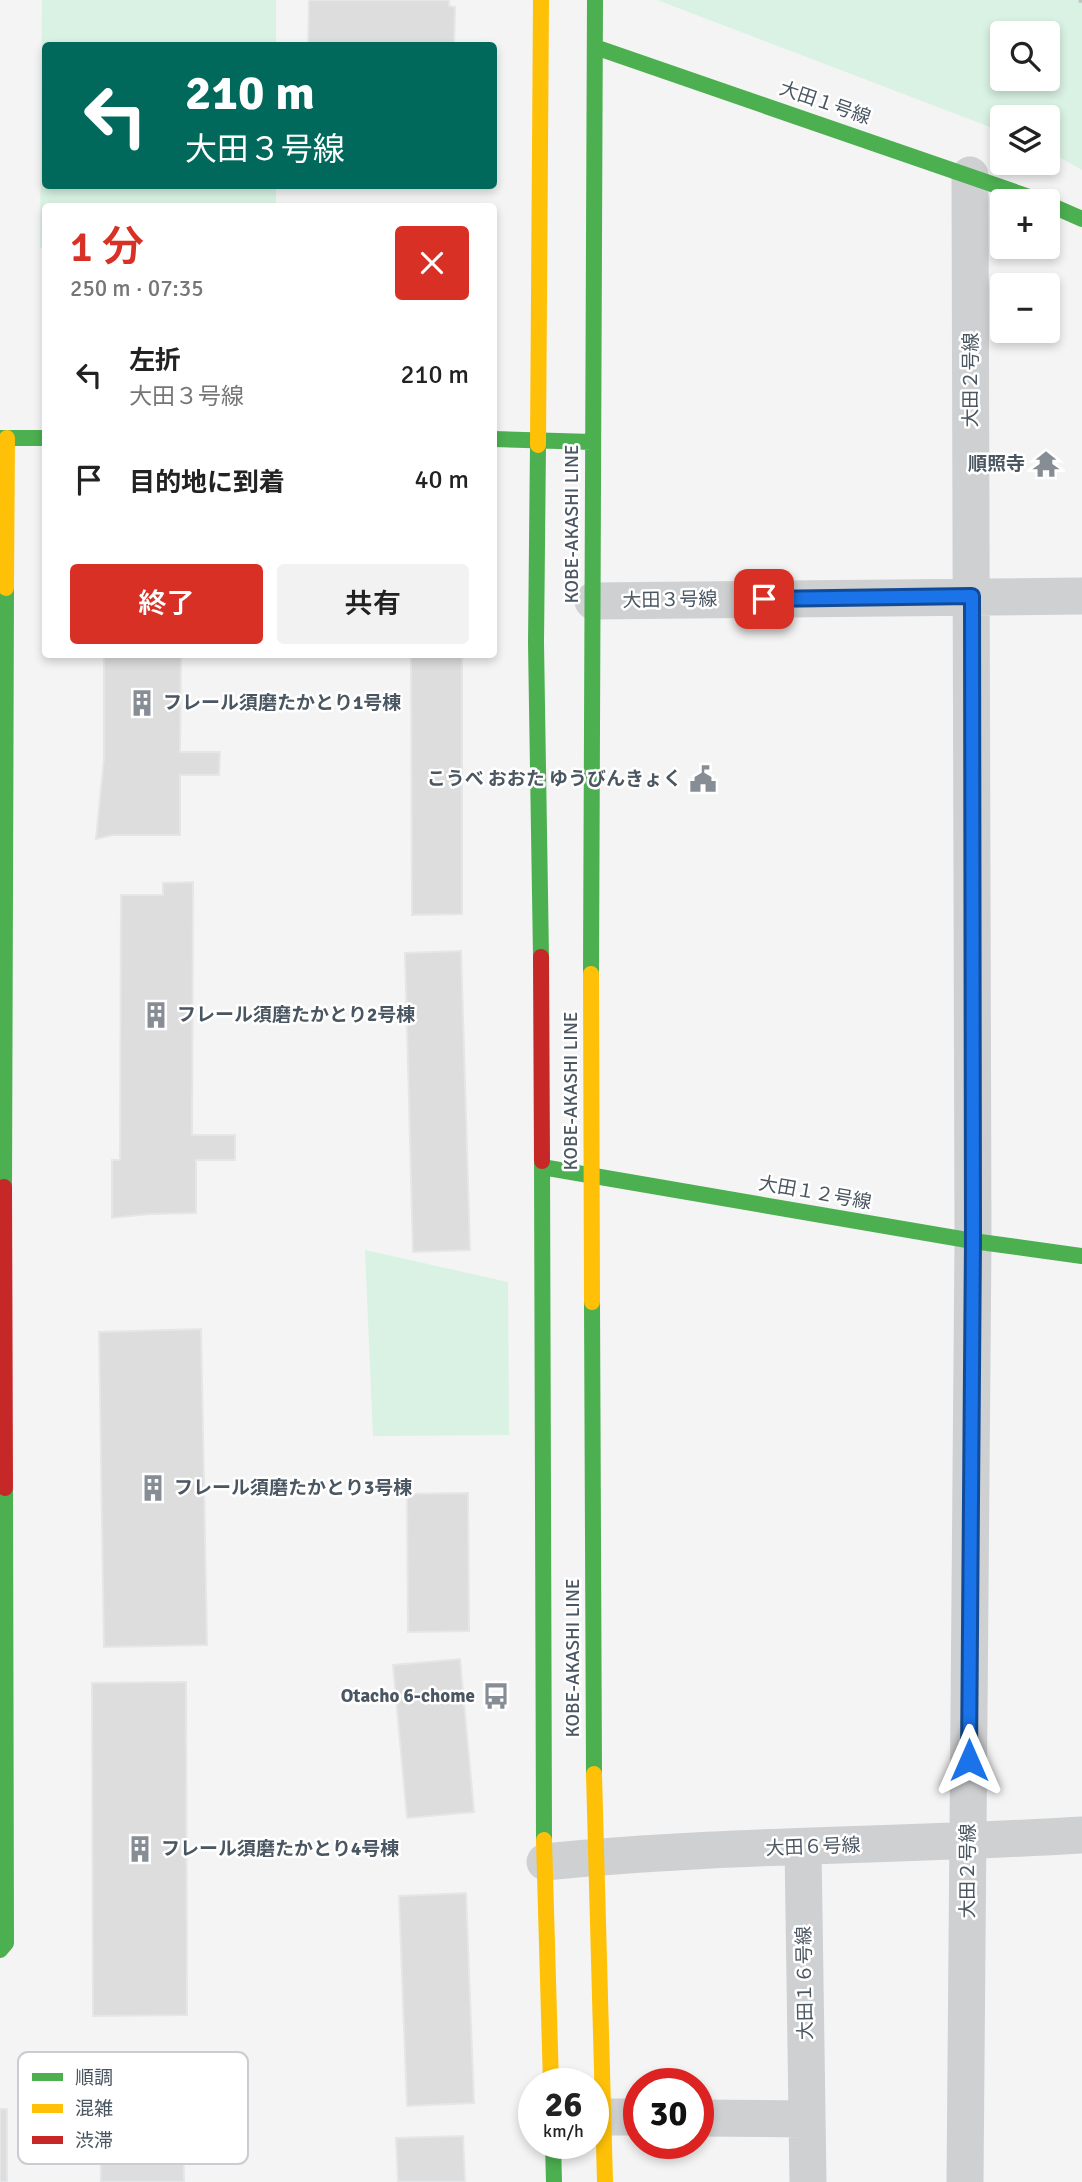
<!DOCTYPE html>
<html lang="ja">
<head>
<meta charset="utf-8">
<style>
  :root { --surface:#fff; --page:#f2f2f2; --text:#222; --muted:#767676; --accent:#d93025 }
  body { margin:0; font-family:Signika,"Noto Sans JP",sans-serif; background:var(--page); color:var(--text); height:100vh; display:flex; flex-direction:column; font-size:26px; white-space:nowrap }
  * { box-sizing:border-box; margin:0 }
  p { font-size:23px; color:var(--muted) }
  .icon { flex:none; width:38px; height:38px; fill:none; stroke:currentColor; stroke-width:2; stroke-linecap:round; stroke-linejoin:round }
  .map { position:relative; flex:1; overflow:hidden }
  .drawer { position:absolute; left:42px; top:203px; width:455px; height:455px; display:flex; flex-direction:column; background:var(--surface); border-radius:7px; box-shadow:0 4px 10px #0003 }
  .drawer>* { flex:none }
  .guide { position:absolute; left:42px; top:42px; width:455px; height:147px; border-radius:7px; box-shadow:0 4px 10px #0003; background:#00695c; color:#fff; overflow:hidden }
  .buttons { position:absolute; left:990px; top:21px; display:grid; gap:14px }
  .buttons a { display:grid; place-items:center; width:70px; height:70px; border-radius:7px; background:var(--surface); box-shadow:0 4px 10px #0003; font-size:35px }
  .speed { position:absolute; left:518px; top:2068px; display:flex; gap:14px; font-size:35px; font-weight:700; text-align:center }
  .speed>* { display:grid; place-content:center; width:91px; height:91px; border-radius:50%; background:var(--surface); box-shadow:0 4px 10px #0003; line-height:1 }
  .speed small { font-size:18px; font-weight:400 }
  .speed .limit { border:10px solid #d22; background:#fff; color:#111 }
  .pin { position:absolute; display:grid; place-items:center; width:60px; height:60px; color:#fff; margin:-30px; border-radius:14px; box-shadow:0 4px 10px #0006 }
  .me { position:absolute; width:77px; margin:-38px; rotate:0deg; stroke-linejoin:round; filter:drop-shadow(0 0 5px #0008) }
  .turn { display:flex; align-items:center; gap:24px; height:147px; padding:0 28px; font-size:32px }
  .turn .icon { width:91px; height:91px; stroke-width:2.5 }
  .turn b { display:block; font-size:49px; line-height:60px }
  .round { display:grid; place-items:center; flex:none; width:74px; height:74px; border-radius:7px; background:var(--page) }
  .summary { display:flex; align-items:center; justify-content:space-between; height:119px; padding:0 28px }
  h1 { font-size:42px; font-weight:600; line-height:52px; color:var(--accent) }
  .primary-button { display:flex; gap:14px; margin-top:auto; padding:14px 28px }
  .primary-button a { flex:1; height:80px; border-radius:7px; background:var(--accent); color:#fff; font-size:28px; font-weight:600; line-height:80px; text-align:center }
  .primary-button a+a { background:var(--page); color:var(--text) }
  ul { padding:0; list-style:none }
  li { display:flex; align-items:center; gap:21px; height:105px; padding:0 28px }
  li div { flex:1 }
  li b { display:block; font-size:26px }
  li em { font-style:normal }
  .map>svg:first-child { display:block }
  .green { fill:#d9f2e3; fill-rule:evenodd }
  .building { fill:#ddddde; stroke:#e5e6e7; stroke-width:2 }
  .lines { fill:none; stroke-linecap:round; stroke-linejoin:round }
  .path { stroke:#bcc7c4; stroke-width:4.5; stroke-dasharray:5 3.5; stroke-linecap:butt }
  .street { stroke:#ced0d2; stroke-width:37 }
  .fast { stroke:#4caf50; stroke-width:16 }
  .slow { stroke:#ffc107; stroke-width:16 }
  .jam { stroke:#c62828; stroke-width:16 }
  .route-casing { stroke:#114b97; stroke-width:18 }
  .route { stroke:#1a73e8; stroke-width:12 }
  .labels { text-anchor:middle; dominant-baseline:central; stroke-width:5; stroke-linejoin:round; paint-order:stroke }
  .street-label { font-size:19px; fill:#4a5661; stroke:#fff }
  .poi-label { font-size:19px; font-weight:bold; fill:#4a5661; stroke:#fff; text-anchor:start }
  .key { fill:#fff; stroke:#c9ccd0; stroke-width:2 }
  .key-label { font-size:19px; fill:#4a5661 }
</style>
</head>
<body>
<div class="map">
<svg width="1082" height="2182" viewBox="0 0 1082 2182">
  <rect width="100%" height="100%" fill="#f4f4f4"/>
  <path class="green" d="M42 0H276V45L46 46V186H276V206H46L45 248H40Z
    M657 0H1082V170L1048 151V117H1003V132ZM1003 33H1048V79H1003Z
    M365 1250 508 1282 509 1435 373 1436Z"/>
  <path class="building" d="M309 0H449V6L455 7 454 46H308Z
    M104 654H181L180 752H220L219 775H180V835H113L96 839 104 758Z
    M411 654H462V914L412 915Z
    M193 882 192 1135H235V1160H196V1213L150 1214 112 1218V1160H120L121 895H163V883Z
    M461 951 470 1250 413 1252 405 953Z
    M201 1329 207 1645 104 1647 99 1332Z
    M468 1493 469 1631 408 1632 407 1494Z
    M460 1659 474 1812 407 1818 393 1665Z
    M186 1682 187 2015 93 2016 92 1683Z
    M466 1893 474 2103 407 2106 399 1896Z
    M182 2065 184 2182H101L99 2066Z
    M0 2109H7V2182H0Z
    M463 2136 465 2182H398L396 2138Z"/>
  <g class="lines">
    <path class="path" d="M1079 0 1082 1"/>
    <path class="street" d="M593 601 1082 596
      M803 1847 808 2182
      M545 1862C723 1844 903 1846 1082 1835
      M603 2117H639
      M698 2118 807 2119
      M965 2182 973 1241 970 175"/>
    <path class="fast" d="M595 47 1041 201
      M1048 204 1082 219
      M0 438H46
      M494 439 592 442
      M538 445 536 643 541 957
      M591 974 595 0
      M542 1161 544 1840
      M542 1167 973 1241 1082 1256
      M4 1187 6 588
      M592 1302 594 1774
      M0 1950 6 1943 5 1488
      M553 2144 554 2182"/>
    <path class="slow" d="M538 445 541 0
      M6 588 7 438
      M591 974 592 1302
      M594 1774 605 2182
      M544 1840 551 2084"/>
    <path class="jam" d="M541 957 542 1161
      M4 1187 5 1488"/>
  </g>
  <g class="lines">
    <defs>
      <path id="route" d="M764 599 972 596 973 1241 969 1760"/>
    </defs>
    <use href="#route" class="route-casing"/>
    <use href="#route" class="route"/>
  </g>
  <defs>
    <symbol id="temple-bare" viewBox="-9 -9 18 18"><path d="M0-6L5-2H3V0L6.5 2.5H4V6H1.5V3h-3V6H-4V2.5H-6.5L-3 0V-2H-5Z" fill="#868d94" stroke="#fff" stroke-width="2.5" paint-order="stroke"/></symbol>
    <symbol id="building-bare" viewBox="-9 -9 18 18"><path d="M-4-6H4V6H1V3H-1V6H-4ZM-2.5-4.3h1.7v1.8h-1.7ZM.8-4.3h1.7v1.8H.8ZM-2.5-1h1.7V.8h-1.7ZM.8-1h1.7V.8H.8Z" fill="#868d94" stroke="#fff" stroke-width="2.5" paint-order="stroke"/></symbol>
    <symbol id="civic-bare" viewBox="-9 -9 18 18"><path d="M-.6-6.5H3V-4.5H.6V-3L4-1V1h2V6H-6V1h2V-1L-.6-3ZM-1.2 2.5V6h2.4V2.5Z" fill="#868d94" stroke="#fff" stroke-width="2.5" paint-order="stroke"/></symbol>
    <symbol id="bus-bare" viewBox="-9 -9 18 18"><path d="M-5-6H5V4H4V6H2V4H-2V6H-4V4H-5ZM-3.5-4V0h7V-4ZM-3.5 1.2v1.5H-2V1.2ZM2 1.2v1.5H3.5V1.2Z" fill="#868d94" stroke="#fff" stroke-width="2.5" paint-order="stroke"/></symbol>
  </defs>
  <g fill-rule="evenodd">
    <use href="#temple-bare" x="1027" y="445" width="38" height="38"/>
    <use href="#building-bare" x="123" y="684" width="38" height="38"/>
    <use href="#civic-bare" x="684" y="760" width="38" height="38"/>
    <use href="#building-bare" x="137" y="996" width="38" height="38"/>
    <use href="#building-bare" x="134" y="1469" width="38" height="38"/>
    <use href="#bus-bare" x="477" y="1677" width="38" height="38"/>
    <use href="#building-bare" x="121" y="1830" width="38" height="38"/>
  </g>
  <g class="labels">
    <g class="street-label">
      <text transform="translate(825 103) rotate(19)">大田１号線</text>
      <text transform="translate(971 380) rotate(-90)">大田２号線</text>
      <text transform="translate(572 524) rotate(-90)">KOBE-AKASHI LINE</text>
      <text transform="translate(670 600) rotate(-1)">大田３号線</text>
      <text transform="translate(571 1091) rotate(-90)">KOBE-AKASHI LINE</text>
      <text transform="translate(815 1193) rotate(10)">大田１２号線</text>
      <text transform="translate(573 1658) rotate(-90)">KOBE-AKASHI LINE</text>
      <text transform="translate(813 1847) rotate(-2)">大田６号線</text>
      <text transform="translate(968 1871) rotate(-90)">大田２号線</text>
      <text transform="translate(805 1983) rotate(-91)">大田１６号線</text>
    </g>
    <g class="poi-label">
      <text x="1025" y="464" text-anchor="end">順照寺</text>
      <text x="163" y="703">フレール須磨たかとり1号棟</text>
      <text x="682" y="779" text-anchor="end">こうべ おおた ゆうびんきょく</text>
      <text x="177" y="1015">フレール須磨たかとり2号棟</text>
      <text x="174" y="1488">フレール須磨たかとり3号棟</text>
      <text x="475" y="1696" text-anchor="end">Otacho 6-chome</text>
      <text x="161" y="1849">フレール須磨たかとり4号棟</text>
    </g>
  </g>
  <rect x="18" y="2052" width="230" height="112" rx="10" class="key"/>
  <rect x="32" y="2073" width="31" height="8" fill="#4caf50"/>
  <rect x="32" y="2104" width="31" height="9" fill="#ffc107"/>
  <rect x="32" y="2136" width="31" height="8" fill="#c62828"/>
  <g class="key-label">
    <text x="75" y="2084">順調</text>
    <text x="75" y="2115">混雑</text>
    <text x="75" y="2147">渋滞</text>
  </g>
</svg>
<div class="buttons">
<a><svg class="icon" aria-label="search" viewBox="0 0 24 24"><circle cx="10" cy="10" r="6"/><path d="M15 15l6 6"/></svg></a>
<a><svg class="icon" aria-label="layers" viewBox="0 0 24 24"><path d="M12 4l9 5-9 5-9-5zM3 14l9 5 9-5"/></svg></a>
<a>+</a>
<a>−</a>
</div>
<div class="speed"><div>26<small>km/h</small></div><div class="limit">30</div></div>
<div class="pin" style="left:764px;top:599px;background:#d93025"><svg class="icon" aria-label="arrive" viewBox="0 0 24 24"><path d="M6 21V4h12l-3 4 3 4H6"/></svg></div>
<svg class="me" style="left:969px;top:1760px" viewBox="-20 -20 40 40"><path d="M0-17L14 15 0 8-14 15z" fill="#1a73e8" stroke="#fff" stroke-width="4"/></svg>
<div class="guide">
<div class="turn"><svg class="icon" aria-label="left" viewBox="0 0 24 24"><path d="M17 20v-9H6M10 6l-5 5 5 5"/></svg><div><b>210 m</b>大田３号線</div></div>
</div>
<section class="drawer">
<div class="summary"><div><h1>1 分</h1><p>250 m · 07:35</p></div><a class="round" style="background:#d93025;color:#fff"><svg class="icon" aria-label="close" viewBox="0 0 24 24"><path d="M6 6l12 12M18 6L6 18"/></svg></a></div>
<ul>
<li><svg class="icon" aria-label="left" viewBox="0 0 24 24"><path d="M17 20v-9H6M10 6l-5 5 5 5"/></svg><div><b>左折</b><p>大田３号線</p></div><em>210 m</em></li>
<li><svg class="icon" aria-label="arrive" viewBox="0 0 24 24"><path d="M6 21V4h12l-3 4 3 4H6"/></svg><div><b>目的地に到着</b></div><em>40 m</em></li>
</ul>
<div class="primary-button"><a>終了</a><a>共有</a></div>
</section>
</div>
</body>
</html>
